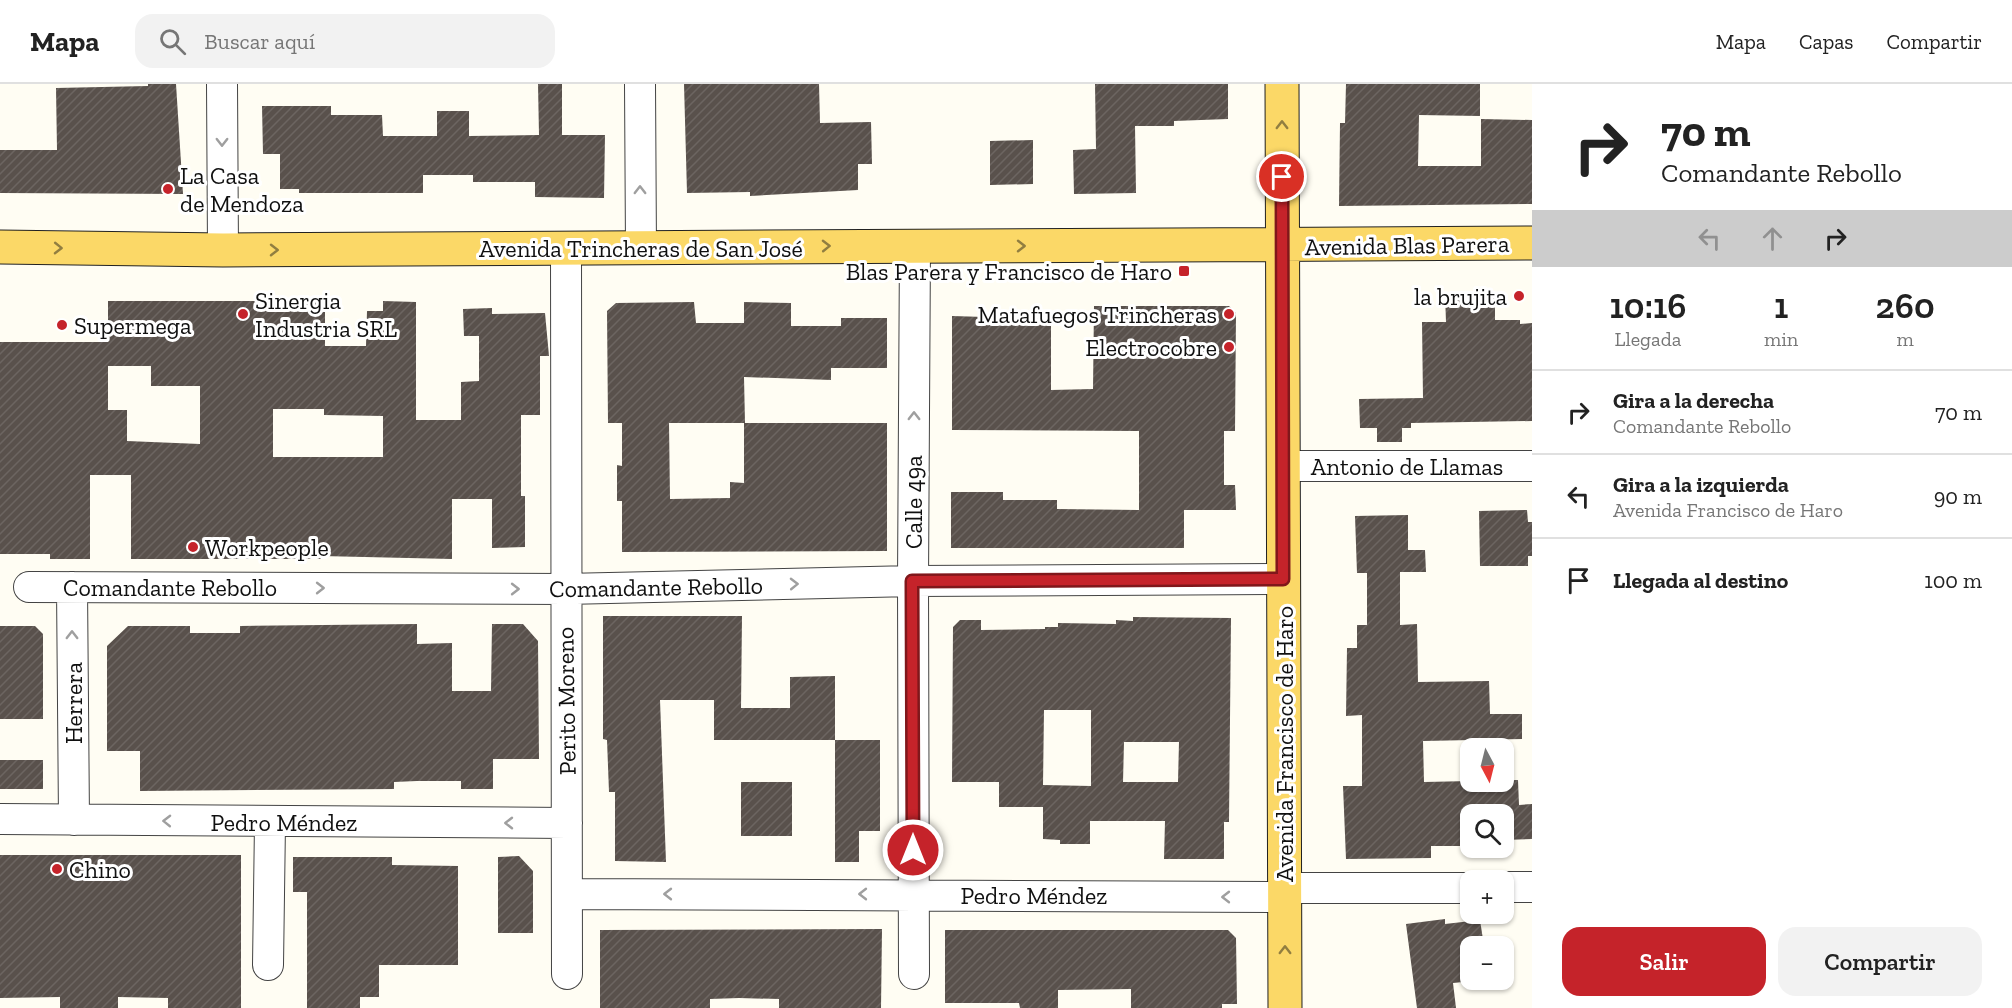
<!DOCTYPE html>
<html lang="es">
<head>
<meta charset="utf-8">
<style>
  :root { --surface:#fff; --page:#f2f2f2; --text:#222; --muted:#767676; --line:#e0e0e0; --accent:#c5232a }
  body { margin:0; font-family:"Zilla Slab",serif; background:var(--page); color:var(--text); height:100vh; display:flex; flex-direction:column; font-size:22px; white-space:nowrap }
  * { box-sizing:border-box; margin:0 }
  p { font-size:20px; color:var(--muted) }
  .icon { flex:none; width:33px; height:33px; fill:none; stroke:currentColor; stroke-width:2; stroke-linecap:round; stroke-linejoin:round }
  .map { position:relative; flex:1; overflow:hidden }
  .panel { display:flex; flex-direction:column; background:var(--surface); width:480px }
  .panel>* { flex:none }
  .banner { background:#fff; color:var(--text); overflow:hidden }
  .needle { width:39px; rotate:173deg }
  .controls { position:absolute; left:1460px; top:654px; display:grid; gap:12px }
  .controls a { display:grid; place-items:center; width:54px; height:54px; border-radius:12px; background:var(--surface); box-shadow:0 2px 4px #0004; font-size:30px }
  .pin { position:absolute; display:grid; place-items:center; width:51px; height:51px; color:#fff; margin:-26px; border:3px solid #fff; border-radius:50%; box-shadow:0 2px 6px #0007 }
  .me { position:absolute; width:66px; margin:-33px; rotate:0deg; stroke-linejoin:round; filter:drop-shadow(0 0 4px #0008) }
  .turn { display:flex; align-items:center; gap:21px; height:126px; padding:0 30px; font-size:27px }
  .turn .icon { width:78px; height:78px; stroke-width:2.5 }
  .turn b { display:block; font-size:42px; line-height:51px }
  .lanes { display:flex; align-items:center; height:57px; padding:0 30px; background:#0003; justify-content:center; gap:30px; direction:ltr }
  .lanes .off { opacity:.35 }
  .eta { display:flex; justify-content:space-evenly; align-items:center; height:102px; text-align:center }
  .eta b { font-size:36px; font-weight:600; line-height:42px }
  .cta { display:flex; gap:12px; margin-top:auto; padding:12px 30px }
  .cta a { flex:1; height:69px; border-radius:18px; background:var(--accent); color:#fff; font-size:24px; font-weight:600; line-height:69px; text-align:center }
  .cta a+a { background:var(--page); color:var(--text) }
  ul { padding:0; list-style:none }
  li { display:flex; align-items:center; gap:18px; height:84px; padding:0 30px; border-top:2px solid var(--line) }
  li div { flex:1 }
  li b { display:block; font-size:22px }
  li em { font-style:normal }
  header { display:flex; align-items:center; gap:36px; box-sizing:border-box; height:84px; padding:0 30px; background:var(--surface); border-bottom:2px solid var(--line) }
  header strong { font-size:28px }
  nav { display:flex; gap:33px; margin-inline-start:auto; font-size:21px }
  .search { width:420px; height:54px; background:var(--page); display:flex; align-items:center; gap:15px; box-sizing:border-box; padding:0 21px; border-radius:18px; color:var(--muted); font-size:22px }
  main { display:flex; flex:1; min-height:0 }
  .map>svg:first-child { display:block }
  .building { fill:url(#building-hatch); fill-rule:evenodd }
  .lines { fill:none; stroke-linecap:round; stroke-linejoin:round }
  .street-casing { stroke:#434343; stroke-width:32 }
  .primary-casing { stroke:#212121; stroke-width:35 }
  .street { stroke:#fff; stroke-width:30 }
  .primary { stroke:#fbd867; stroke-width:33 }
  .oneway { stroke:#917e40 }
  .oneway2 { stroke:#9f9f9f }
  .route-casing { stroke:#80171b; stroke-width:15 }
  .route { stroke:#c5232a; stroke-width:10 }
  .poi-dot { fill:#c5232a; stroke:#fff; stroke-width:2 }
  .labels { text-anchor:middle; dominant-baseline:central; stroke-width:6; stroke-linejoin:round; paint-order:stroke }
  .poi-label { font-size:24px; fill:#101010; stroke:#fff; text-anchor:start }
  .street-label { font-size:24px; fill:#101010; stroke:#fff }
</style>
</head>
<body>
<header>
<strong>Mapa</strong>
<div class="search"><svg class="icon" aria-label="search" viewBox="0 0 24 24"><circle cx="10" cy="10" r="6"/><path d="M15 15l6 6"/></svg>Buscar aquí</div>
<nav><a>Mapa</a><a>Capas</a><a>Compartir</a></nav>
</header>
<main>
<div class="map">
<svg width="1532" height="924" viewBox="0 0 1532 924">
  <defs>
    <pattern id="building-hatch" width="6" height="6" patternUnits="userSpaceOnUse" patternTransform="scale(1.5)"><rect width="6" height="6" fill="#59514c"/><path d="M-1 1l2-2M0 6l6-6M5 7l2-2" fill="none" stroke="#6c6561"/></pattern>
  </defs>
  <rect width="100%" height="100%" fill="#fffdf3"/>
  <path class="building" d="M148 0H176L183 110 0 109V66H57L56 4 148 2Z
    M538 0H562V51H605L604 114 535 113V98H473V91H423V109H299V105H280V70H263L262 22H331V31H382L383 52H437V27H469V52L539 51Z
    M684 0H819L820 39 871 38 872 80H858V106L750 112V108L687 109Z
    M1095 0H1228V35L1174 37V42H1135L1136 109 1074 110 1073 66 1096 65Z
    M1346 0H1480V32L1419 31 1418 82H1481V35L1532 36V120L1339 122 1340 39H1345Z
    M1033 56V100L990 101V57Z
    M1445 210H1495V236H1520V240L1532 239V337L1411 339V344H1402V358H1377V344H1360L1359 315 1423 314 1422 238H1446Z
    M108 217H325V262H366L367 227H383V217L416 218V336H461V298L479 297V252H464L463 225 492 224V230L545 229 549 272H540V331H521V412H525V463L492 464V415H452V475L321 472V475H131V391H90V475H50V470H0V258H108ZM108 282H151V302H200V360L127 357V326H108ZM273 325H324V331L383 332V373H273Z
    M694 218 696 239H744V218L791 219V242H841V234H887V284H831V296L744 293 745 339H887V467L622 468V417H617V381L622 382V339H608L607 227 616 219ZM669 339H744V399L730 398V414L670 415Z
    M1094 222H1229L1236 229 1235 347H1224V401H1235L1236 426H1184V464H951V408H1003V416H1057V425L1139 426V347L952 346V232L1051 235V306L1093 305Z
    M1527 426 1528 438H1532V472H1528V482H1480L1479 427Z
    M1408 431V466H1425L1426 488H1400V541L1417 540 1418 598 1489 597 1490 630H1522V655L1423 657 1424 698 1518 696 1519 721 1532 720V755L1503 756V730H1470V762H1431V774L1346 775 1343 702H1362V631L1346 632 1347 564H1357V541H1367V489H1357L1355 432Z
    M603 532H742L741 624H790V593L835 592V656H714V616H660L666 778 615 777V708H609L607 656 603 655Z
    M1133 533 1231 534 1229 738H1224V775H1164L1165 737H1090V760H1060V756L1043 755V723H999V698H952L953 543 960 536H981V546L1045 545V543H1058V539L1116 540V536L1133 537ZM1044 626H1091V702L1043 701ZM1124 658H1179L1178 698H1123Z
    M417 540V560L452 559V607H491L492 540H523L538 557 539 675H493V705H461V697H417L394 698V705L140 707V667H107V562L128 542H190V549H240V542Z
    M0 542H35L43 550V635H0Z
    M835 656H880V747H859V778H835Z
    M0 676H43V705H0Z
    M741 698H792V752H741Z
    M0 771H241V924H168V914L118 913V924H60V913L0 914Z
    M519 772 533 787V849H498V773Z
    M293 773H392V781L458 782V881H379V913H360V924H307V808H293Z
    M1445 835V840L1480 836 1484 862H1470V896H1484L1453 899 1456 924H1417L1406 840Z
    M882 845 881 924H779V915L739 914 710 915V924H600V846Z
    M945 846H1228L1236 854 1237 920H1222V924H1131V905L1058 906V924H1020L1019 919H945Z"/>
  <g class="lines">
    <defs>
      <path id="street" d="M222 0 223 166
        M640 0 641 165
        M566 165 567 890
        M1283 382H1532
        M29 503 565 505 913 497 1283 495
        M72 503 74 736
        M0 735 567 739
        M1503 803H1532
        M1284 804H1470
        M567 810 1285 813
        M268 881 270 739
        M914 890 913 497 915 161"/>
      <path id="primary" d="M1282 0 1285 924
        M0 163 223 166 1532 159"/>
    </defs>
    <use href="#street" class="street-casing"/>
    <use href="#primary" class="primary-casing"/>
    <use href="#street" class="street"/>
    <use href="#primary" class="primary"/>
  </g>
  <defs><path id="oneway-chevron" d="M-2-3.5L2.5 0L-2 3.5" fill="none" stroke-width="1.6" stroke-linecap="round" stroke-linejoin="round" transform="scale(1.5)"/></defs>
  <g class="oneway">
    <use href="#oneway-chevron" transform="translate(1282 41) rotate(-90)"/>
    <use href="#oneway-chevron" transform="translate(826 162) rotate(-1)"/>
    <use href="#oneway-chevron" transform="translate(1021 162)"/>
    <use href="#oneway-chevron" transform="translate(58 164) rotate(1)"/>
    <use href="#oneway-chevron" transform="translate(274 166)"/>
    <use href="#oneway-chevron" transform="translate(1285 866) rotate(-90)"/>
  </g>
  <g class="oneway2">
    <use href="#oneway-chevron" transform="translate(222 58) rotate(90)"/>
    <use href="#oneway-chevron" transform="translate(640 106) rotate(-90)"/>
    <use href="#oneway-chevron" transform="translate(914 332) rotate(-90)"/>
    <use href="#oneway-chevron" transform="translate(794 500) rotate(-1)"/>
    <use href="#oneway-chevron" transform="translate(320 504)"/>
    <use href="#oneway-chevron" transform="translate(515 505)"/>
    <use href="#oneway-chevron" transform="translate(72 551) rotate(-90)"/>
    <use href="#oneway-chevron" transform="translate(167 737) rotate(-179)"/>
    <use href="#oneway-chevron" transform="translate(509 739) rotate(-180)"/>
    <use href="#oneway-chevron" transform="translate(668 810) rotate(-180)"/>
    <use href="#oneway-chevron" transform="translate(863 810) rotate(-180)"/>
    <use href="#oneway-chevron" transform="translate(1226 813) rotate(-180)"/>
  </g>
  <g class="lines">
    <defs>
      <path id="route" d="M913 766 912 497 1283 495 1282 93"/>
    </defs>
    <use href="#route" class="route-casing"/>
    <use href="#route" class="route"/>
  </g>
  <g class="poi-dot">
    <circle cx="168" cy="105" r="6"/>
    <rect x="1178" y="181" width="12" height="12" rx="3"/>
    <circle cx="1519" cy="212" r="6"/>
    <circle cx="243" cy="230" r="6"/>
    <circle cx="1229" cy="230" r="6"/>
    <circle cx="62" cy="241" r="6"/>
    <circle cx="1229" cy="263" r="6"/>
    <circle cx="193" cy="463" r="6"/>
    <circle cx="57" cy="785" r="6"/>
  </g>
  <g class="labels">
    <g class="poi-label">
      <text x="180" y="91">La Casa<tspan x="180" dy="28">de Mendoza</tspan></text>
      <text x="1172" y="187" text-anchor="end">Blas Parera y Francisco de Haro</text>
      <text x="1507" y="212" text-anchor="end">la brujita</text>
      <text x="255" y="216">Sinergia<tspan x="255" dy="28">Industria SRL</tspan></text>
      <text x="1217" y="230" text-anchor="end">Matafuegos Trincheras</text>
      <text x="74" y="241">Supermega</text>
      <text x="1217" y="263" text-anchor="end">Electrocobre</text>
      <text x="205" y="463">Workpeople</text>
      <text x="69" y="785">Chino</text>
    </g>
    <g class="street-label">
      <text transform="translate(1407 161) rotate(-1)">Avenida Blas Parera</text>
      <text x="641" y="164">Avenida Trincheras de San José</text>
      <text x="1407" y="382">Antonio de Llamas</text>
      <text transform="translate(913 418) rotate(-90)">Calle 49a</text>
      <text x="170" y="503">Comandante Rebollo</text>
      <text transform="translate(656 503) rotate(-1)">Comandante Rebollo</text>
      <text transform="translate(566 617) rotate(-91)">Perito Moreno</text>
      <text transform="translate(73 619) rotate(-90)">Herrera</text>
      <text transform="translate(1284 660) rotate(-90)">Avenida Francisco de Haro</text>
      <text x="284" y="738">Pedro Méndez</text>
      <text x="1034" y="811">Pedro Méndez</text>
    </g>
  </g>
</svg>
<div class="controls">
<a><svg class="needle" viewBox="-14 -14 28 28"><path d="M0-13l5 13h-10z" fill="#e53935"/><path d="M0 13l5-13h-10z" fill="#767676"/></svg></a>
<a><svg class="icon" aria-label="search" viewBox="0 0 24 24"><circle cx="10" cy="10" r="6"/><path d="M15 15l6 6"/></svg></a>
<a>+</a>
<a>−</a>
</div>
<div class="pin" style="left:1282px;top:93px;background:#d93025"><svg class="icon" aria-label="arrive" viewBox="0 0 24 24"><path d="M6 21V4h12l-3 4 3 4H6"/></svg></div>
<svg class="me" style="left:913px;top:766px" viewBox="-20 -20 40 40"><circle r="17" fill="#c5232a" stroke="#fff" stroke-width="3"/><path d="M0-11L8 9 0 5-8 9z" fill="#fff"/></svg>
</div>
<section class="panel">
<div class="banner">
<div class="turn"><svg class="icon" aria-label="right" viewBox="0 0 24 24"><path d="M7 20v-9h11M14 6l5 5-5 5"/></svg><div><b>70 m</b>Comandante Rebollo</div></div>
<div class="lanes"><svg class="icon off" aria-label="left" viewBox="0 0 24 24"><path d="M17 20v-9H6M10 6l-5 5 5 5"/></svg><svg class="icon off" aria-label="ahead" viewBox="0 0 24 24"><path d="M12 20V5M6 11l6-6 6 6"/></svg><svg class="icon" aria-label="right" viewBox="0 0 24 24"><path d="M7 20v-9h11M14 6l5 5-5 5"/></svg></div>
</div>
<div class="eta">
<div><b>10:16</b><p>Llegada</p></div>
<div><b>1</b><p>min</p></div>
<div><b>260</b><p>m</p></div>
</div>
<ul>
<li><svg class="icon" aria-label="right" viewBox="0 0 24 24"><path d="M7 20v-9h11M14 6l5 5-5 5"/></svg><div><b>Gira a la derecha</b><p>Comandante Rebollo</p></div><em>70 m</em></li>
<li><svg class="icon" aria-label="left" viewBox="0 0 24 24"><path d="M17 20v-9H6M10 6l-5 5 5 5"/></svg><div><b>Gira a la izquierda</b><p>Avenida Francisco de Haro</p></div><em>90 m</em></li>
<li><svg class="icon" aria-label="arrive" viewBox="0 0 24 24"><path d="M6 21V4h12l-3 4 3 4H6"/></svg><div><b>Llegada al destino</b></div><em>100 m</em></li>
</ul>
<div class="cta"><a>Salir</a><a>Compartir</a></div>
</section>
</main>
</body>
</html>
